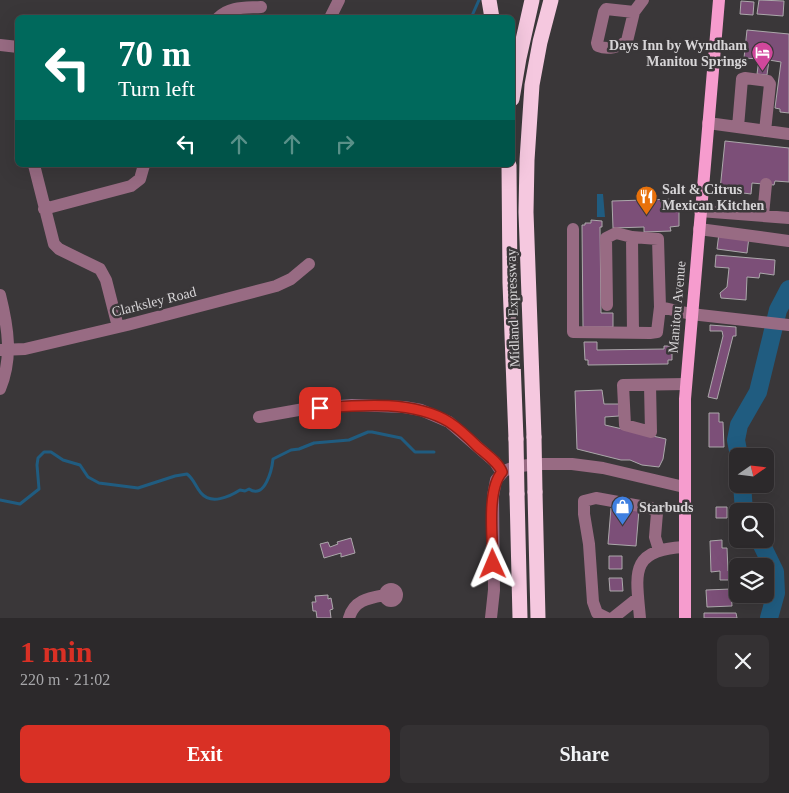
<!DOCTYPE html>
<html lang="en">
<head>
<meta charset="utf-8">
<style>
  :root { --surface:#2c292b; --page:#343133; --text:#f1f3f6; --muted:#a6a6a9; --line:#484547; --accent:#d93025 }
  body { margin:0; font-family:"Times New Roman",serif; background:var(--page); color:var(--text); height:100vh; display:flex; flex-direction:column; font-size:19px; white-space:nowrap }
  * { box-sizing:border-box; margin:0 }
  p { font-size:16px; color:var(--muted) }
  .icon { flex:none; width:28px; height:28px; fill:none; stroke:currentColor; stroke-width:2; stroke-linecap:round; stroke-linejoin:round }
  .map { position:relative; height:618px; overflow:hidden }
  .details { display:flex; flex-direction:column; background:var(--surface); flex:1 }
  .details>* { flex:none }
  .top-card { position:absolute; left:15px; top:15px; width:500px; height:152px; border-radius:8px; box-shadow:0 5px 20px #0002,0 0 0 1px var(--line); background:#00695c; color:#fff; overflow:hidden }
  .needle { width:32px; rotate:76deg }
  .controls { position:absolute; left:729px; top:448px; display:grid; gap:10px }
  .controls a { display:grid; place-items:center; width:45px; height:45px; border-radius:8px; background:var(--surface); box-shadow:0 5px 20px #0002,0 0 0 1px var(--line); font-size:25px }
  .pin { position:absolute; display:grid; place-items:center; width:42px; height:42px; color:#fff; margin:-21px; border-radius:10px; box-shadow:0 2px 8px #0006 }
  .me { position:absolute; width:55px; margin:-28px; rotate:359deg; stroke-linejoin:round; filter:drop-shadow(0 0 4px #0008) }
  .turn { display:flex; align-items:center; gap:18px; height:105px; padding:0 20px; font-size:22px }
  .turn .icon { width:65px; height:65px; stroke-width:2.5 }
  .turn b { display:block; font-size:35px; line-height:42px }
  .lanes { display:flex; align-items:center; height:48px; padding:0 20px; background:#0003; justify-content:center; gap:25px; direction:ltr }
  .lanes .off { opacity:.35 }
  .round { display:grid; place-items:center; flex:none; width:52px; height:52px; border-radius:8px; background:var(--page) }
  .overview { display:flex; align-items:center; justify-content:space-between; height:85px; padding:0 20px }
  h1 { font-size:30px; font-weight:700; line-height:38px; color:var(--accent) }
  .action { display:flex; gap:10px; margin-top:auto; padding:10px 20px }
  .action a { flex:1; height:58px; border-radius:8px; background:var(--accent); color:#fff; font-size:20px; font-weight:700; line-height:58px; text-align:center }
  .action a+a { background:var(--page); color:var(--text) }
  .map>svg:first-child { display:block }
  .water { fill:#205c80 }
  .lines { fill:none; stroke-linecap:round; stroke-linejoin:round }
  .stream { stroke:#205c80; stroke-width:3 }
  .river { stroke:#205c80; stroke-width:18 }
  .building { fill:#7c4f78; stroke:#aca8ab }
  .minor { stroke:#986b83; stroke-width:12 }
  .major { stroke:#f69cce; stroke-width:12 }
  .highway { stroke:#f5c8df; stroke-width:15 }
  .highway-bridge { stroke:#f5c8df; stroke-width:15 }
  .route-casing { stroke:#8d1f18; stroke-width:12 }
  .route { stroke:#d93025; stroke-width:9 }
  .labels { text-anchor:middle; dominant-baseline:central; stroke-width:5; stroke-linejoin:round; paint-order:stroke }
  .poi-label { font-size:14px; font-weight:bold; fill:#d7d5d7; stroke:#3a3739; text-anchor:start }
  .street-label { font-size:14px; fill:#d7d5d7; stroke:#3a3739 }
</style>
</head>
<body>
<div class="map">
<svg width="789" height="618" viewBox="0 0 789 618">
  <rect width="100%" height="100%" fill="#3a3739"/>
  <path class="water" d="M597 194H603L605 217H597Z"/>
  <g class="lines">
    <path class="stream" d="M471 18 479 0
      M0 500 20 504 39 489 37 465 38 458 44 452H51L63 460 80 465 88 477 99 483 138 488 175 476 187 474C194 479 195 486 201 493 211 505 229 497 240 490L245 491 249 489C265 500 272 469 273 459L291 450 299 449 314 443 349 440 368 432H372L401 438 415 452H434"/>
    <path class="river" d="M739 456 736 440 739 425 758 392 778 310 789 289
      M742 484 744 511
      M759 539 775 572 776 593 769 618"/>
  </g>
  <path class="building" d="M759 0 784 1 783 16 757 14Z
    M741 1 754 2 753 15 740 14Z
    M747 30 789 34V113L780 112V109L775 108 781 62 769 60 767 75 757 74 759 59 744 58Z
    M725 141 789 148V182L775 181 774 185 752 183 751 194 720 190Z
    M676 199V207L679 206V226L670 227 671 231 644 232V227L613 228 612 201Z
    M591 220 602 221V227H600L601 313H613V327H583L582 225H585V223H591Z
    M719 233 749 237 747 253 717 249Z
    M716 255 775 260 774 275 760 273 759 278 747 277 746 300 721 298 720 293 727 287 729 268 715 267Z
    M710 325 736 327V336H733L717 399 708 397 723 336 722 331H710Z
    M584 342H597V350L664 349V346H672V360H668V364L588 365V360H585Z
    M602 390 604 404H619V416L605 417V425L666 439 663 459 659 467 642 465 630 460H621L577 449 575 391Z
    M709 413H719V422H723L724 447H709Z
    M716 507H727V518H716Z
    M611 508 639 510 636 546 608 544Z
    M351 538 355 553 341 557V553L324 558 320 544 328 542 330 547 338 544 337 542Z
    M722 540V548H727L728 571H736V580H720V571L711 572 710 541Z
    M609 556H622V569H609Z
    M609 578H622L623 591H610Z
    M731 589 732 606 707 607 706 590Z
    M328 595V599L331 598 333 609 330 610 331 618H317L316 611H313L312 602H316L315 596Z
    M704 613H736L737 618H704Z"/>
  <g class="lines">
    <path class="minor" d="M634 12 606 9 604 12 597 43 598 46C608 50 619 47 627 41L634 12 643 0
      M218 18C230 6 246 8 261 7
      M330 18 339 0
      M0 45 18 47
      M708 123 789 134
      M738 127 742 79 745 78 768 81 770 84 765 131
      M34 165 54 244 59 249 100 269 106 280 118 327
      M44 209 131 186 140 179 144 165
      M700 211 789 218
      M763 215 766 184
      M573 229V332L650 333 657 332 660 307
      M699 229 789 241
      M632 237 633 333
      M0 295C8 327 13 358 0 389
      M607 305 606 238 616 233 632 237 658 239 660 307 691 314 789 325
      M0 350 25 349 127 325 276 286 291 279 309 264
      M650 385 651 432 625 425 623 385 686 384
      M259 417 304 409 352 405 404 407 421 410 449 422 495 462 502 473
      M385 595a6 6 0 1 1 12 0a6 6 0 1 1-12 0Z
      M349 618C354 600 369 598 385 595
      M491 618 494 590 493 496 496 480 504 471 514 467 536 464H572L603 468 684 487
      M607 618 597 613 593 602 589 544 584 514V501L596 498 651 508 657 513 655 537 659 550
      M613 618 638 598
      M640 618C636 573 629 550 684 547"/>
    <path class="major" d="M685 618V399L719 0"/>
    <path class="highway" d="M489 0 492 18
      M512 99 519 58 532 0
      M509 165 510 283 516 439
      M534 437 526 212 527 160 532 85 540 42 551 0
      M535 492 538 618
      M517 494 520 618"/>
    <path class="highway-bridge" d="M534 437 535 492
      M516 439 517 494"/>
  </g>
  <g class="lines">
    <defs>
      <path id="route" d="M320 408C360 405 413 400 449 422 460 429 469 438 478 447 486 454 498 462 502 472 486 490 493 541 493 564"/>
    </defs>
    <use href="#route" class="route-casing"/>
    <use href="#route" class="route"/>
  </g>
  <defs>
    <symbol id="hotel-pin" viewBox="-11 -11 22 30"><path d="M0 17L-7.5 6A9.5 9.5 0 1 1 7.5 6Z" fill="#d1479c" stroke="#3a3739"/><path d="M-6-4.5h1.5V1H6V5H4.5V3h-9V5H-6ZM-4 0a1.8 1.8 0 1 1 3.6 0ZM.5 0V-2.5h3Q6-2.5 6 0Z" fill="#fff"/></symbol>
    <symbol id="restaurant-pin" viewBox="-11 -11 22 30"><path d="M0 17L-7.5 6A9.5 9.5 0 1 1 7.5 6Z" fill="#e8710a" stroke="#3a3739"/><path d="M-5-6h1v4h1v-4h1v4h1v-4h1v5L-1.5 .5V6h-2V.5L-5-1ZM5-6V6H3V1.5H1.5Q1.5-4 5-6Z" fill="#fff"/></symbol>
    <symbol id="shop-pin" viewBox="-11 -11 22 30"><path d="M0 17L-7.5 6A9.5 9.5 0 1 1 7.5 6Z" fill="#3f7fe0" stroke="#3a3739"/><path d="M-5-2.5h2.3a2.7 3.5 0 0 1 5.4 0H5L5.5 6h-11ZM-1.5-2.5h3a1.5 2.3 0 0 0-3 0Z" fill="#fff"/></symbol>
  </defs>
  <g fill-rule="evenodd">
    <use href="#hotel-pin" x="750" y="40" width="25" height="34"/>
    <use href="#restaurant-pin" x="634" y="184" width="25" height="34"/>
    <use href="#shop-pin" x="610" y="494" width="25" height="34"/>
  </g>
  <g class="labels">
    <g class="poi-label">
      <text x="747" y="45" text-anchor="end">Days Inn by Wyndham<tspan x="747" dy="16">Manitou Springs</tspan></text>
      <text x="662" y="189">Salt &amp; Citrus<tspan x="662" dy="16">Mexican Kitchen</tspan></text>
      <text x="639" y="507">Starbuds</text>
    </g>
    <g class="street-label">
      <text transform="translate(154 302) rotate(-14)">Clarksley Road</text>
      <text transform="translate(677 307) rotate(-85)">Manitou Avenue</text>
      <text transform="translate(513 308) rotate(-92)">Midland Expressway</text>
    </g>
  </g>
</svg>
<div class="controls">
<a><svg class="needle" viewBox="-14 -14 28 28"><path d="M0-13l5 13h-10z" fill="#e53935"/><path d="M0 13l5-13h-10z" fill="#a6a6a9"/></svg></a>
<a><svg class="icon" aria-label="search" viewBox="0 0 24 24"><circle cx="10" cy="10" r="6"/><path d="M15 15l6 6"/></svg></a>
<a><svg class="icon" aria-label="layers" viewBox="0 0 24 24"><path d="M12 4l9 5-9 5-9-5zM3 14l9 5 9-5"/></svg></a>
</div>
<div class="pin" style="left:320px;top:408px;background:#d93025"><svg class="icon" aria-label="arrive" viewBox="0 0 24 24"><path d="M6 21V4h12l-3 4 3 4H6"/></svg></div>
<svg class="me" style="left:493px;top:564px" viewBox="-20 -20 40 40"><path d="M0-17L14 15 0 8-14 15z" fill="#d93025" stroke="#fff" stroke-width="4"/></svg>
<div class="top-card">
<div class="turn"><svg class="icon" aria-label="left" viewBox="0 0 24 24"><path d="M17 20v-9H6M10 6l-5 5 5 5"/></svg><div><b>70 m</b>Turn left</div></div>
<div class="lanes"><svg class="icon" aria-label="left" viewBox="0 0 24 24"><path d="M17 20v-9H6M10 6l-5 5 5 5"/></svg><svg class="icon off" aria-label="ahead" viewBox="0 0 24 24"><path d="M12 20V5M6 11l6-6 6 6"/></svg><svg class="icon off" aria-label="ahead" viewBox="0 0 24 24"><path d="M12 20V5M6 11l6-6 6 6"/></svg><svg class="icon off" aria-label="right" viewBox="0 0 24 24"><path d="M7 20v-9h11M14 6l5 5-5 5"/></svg></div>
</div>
</div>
<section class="details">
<div class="overview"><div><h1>1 min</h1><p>220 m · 21:02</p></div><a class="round"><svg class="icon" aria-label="close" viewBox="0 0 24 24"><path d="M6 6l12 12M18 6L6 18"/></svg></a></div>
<div class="action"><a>Exit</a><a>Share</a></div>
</section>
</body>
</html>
